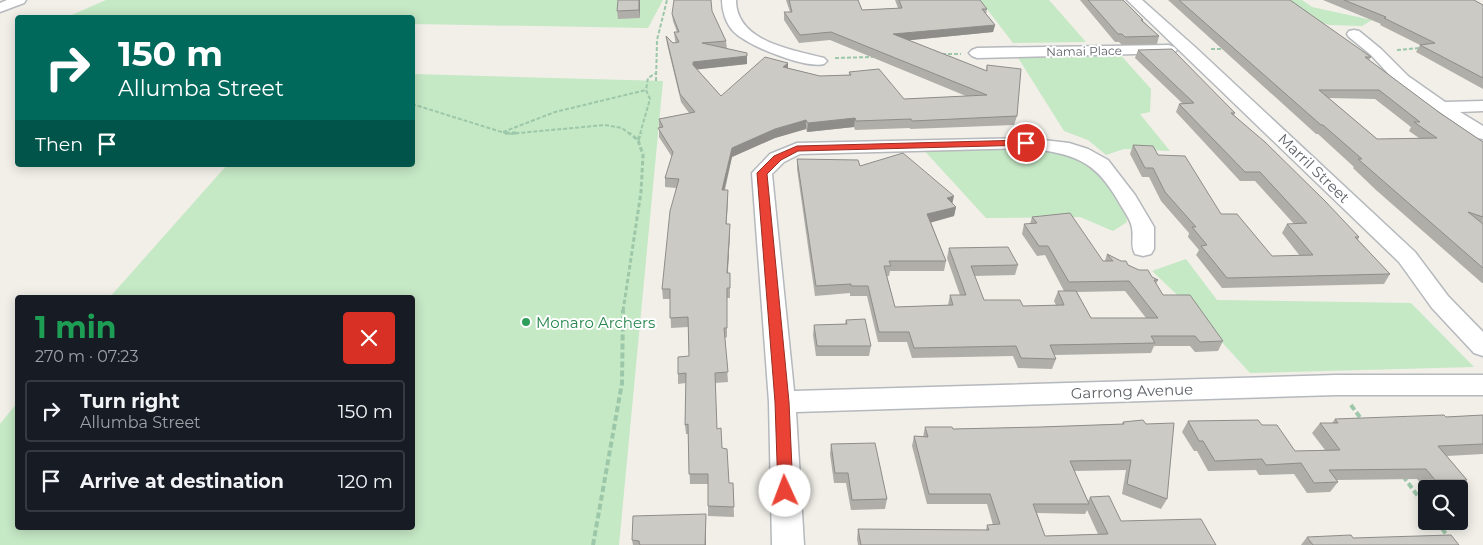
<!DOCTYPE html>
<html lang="en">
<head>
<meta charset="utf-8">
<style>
  :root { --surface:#171b24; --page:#242831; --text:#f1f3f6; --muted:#9ea1a6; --line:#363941 }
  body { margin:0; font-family:Montserrat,sans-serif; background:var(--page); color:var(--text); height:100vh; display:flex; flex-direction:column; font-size:19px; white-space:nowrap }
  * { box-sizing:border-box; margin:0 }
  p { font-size:16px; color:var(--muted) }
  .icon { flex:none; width:28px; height:28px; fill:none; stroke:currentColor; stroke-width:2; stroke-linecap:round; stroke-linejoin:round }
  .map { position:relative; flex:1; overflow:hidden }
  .side { position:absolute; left:15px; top:295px; width:400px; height:235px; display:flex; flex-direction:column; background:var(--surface); border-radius:5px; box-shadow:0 2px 12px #0003 }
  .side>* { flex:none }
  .banner { position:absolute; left:15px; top:15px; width:400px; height:152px; border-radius:5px; box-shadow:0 2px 12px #0003; background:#00695c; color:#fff; overflow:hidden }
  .controls { position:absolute; left:1418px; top:480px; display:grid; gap:10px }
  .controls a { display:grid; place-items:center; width:50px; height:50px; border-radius:5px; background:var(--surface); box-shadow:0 2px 12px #0003; font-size:25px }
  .pin { position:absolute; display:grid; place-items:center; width:42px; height:42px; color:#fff; margin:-21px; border:2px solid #fff; border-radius:50%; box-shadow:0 1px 5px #0007 }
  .me { position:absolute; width:55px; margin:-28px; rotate:358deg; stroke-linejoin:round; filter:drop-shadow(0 0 4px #0008) }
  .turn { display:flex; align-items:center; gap:18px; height:105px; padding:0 20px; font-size:22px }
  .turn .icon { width:65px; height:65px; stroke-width:2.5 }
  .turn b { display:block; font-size:35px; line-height:42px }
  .then { display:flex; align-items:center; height:48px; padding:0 20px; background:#0003; gap:10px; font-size:19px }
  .round { display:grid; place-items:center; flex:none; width:52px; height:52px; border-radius:5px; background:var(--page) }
  .overview { display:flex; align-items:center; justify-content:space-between; height:85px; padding:0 20px }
  h1 { font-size:30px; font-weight:700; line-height:38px; color:#1e9e55 }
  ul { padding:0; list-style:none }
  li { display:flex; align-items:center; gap:15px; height:62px; margin:0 10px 8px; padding:0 10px; border:2px solid var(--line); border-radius:5px }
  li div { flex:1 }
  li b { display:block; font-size:19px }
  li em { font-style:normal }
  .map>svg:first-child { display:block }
  .green { fill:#c5e8c5 }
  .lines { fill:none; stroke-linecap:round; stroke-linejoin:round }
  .minor-casing { stroke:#b5b8bc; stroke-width:3 }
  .path-far2 { stroke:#9cc7a9; stroke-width:2; stroke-dasharray:4 2; stroke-linecap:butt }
  .path-far1 { stroke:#9cc7a9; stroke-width:3; stroke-dasharray:4.5 2.5; stroke-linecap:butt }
  .path { stroke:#9cc7a9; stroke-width:4; stroke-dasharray:6 3; stroke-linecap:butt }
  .minor { fill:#fff; fill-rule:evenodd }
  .wall { fill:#afaea9; fill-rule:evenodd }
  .shaded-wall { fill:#8f8d8a }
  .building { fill:#cccac5; stroke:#8f8d8a; fill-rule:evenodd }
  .route { fill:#ea4335; stroke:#982c22 }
  .leisure-dot { fill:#2e9e5b; stroke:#fff; stroke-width:2 }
  .labels { text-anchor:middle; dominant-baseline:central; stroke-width:4; stroke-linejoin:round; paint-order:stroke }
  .far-street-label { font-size:12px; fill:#5f6368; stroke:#fff }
  .street-label { font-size:15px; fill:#5f6368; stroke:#fff }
  .leisure-label { font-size:15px; fill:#27864d; stroke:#fff; text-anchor:start }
</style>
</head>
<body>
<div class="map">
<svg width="1483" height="545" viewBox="0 0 1483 545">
  <rect width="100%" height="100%" fill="#f1efe8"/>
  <path class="green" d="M106 0H663L648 28 413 24 412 18H65Z
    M980 0H1049L1086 42 1013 43Z
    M1259 0H1302L1312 7 1372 20 1362 26 1330 25 1272 10Z
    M1117 51 1151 89 1150 112 1140 114 1170 151 1124 149 1106 155 1088 140 1064 131 1015 53Z
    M413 74 663 81 619 545H0V424L17 403 18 528H412V298L110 297 227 165H412Z
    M921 147H1036L1079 157 1100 173 1125 210 1127 222 1113 231 1080 217 986 218Z
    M1186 259 1217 300 1411 303 1474 367 1250 373 1189 306 1152 271Z"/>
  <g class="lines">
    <defs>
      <path id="minor" d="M7 0H26L24 3 0 12V3Z
        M722 0H736C736 42 793 50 824 58L827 61 824 64C806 69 748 46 734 32 726 24 722 11 722 0Z
        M1127 0H1142L1195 47 1415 252 1448 296 1483 332V356L1474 353 1432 308 1399 262Z
        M1354 30 1359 31 1381 49 1408 76 1445 102 1483 101V111L1460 112 1483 126V139L1477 138 1396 82 1371 55 1349 37 1347 34 1349 31Z
        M1169 45 1174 47 1177 50 1174 53 977 58 972 56 969 53 972 50 977 48Z
        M1026 138 1069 143 1088 149 1108 160 1135 195 1154 227V249L1151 254 1143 256 1135 254C1130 245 1134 237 1132 228 1131 220 1124 211 1120 204 1095 159 1074 154 1026 148L800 154 784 162 772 174 794 391 1336 375H1483V395H1336L796 412 804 545H772L769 402 752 173 770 154 797 143Z"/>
    </defs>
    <use href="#minor" class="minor-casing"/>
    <path class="path-far2" d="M1211 49H1224
      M1397 50 1420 48
      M942 54H961
      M835 58 873 57
      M656 81 657 40 667 0
      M412 104 508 134 605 125 622 128 630 134
      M503 132 555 112 646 90
      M640 134 650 99 646 90 648 78 656 73"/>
    <path class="path-far1" d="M505 133H518
      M638 140 641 133
      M623 311 641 192 643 155 638 140 629 133"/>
    <path class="path" d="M1351 405 1362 420
      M1403 476 1426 507
      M1437 521 1448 537
      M593 545 622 383 623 310"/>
    <use href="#minor" class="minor"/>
  </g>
  <path class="wall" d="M640 0V18L618 19 617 11Z
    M786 0H858L862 10 898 8 895 0H980L987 9 986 14 995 25 993 32 909 40 986 71 987 65 1017 116 1014 125 910 129V128L855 130 854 127 807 132 806 129 775 138 732 157 725 190H728L726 224H730L728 273H730V298H727V337L725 338 728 382 715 383 717 429 722 448 729 483H733L734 517 708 516V484H690L688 434H686L685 425 686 383 678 384V374L689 356 688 327 671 328 670 299H663L662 289 676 188 665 187V178L672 157 659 137V119L689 113 681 102 667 44 666 36 673 43H676L675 40 674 32H677L673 21 672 14 712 11 726 41 727 49 747 53V64L697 69 721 96 788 68 820 76 849 75V72L904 99 966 96 830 40 799 43 784 20V12H790Z
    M1080 0H1123L1143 20V21L1159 36 1157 44 1122 45 1119 42H1115Z
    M1168 0H1290L1371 57 1369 60 1440 113 1483 142V283H1482L1376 190 1353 168 1354 167 1318 134H1316ZM1329 98 1375 99 1411 127 1409 131 1419 138 1377 139Z
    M1323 0H1474L1483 5V89L1416 52 1420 45 1380 25 1381 24Z
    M1138 50 1235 113 1234 115 1359 237 1358 240 1390 274 1384 284 1222 288 1196 255 1199 250 1188 237 1189 233 1161 201 1149 177H1142L1130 154 1133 145 1158 155 1221 214 1272 256H1300L1282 233 1287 224H1294L1255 181H1240L1176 112 1179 104 1182 103 1135 58Z
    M797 159 860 166 952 204 956 207 954 216 931 222 946 261 944 271H890L889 276H887L895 307 948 305 950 295H960L947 258 949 248 1018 265 1015 275 974 276 984 300 1023 306 1056 305 1054 301 1058 291H1064L1045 255 1037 256 1022 234 1024 224H1030L1032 217 1103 261H1105L1107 254 1158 280 1156 284 1163 295 1223 341 1218 351 1195 352 1190 346H1154L1151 353 1054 355 1056 359 1052 369 1018 368 1013 356 912 358 907 342H878L867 296H850V293L815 296 797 169ZM1125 291 1146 318H1091L1077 292Z
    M846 320 871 346 869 356H816L813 335 814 325 845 324Z
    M1483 415V454L1447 456 1467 480 1459 489H1426V490L1417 479 1336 480 1338 482 1330 492 1307 493 1294 474 1259 475 1256 470 1208 471 1197 451H1194L1182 432 1188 421 1262 425 1295 451 1325 450 1312 433 1320 423H1332L1335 419 1446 417Z
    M1123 422 1167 499 1161 509 1122 494 1126 470 1074 471 1088 501 1090 497 1121 521 1216 545H858L857 539 858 529 986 530 987 525H993L987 504H927L912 446 914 436 923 437 925 427 953 429 1040 427 1122 424ZM1087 510 1098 534 1045 536 1037 513 1085 514Z
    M831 444 887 499 885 509 851 510 846 483H834L830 454Z
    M706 514V545H633L632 540Z
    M1307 537 1353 538 1459 545H1301Z"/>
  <path class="shaded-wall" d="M639 0H640V18L639 10Z
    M995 25 993 32 892 42 893 34Z
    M747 56V64L693 70V62Z
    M788 63V71L783 67Z
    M855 118 854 127 807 132 808 123Z
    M806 120V129L775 138 732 157 722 199V190L732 148 775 129Z
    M728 190V199L726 234V224Z
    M954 196 952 205 947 198Z
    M956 207 954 216 926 224 927 214Z
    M730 224V234L727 283V273Z
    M706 514V545H705Z"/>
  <path class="building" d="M618 0H639V10L617 11Z
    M674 0H711L712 11 726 41 702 43 747 53V56L693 62V65L721 96 765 57 788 63 783 67 820 76 851 75 849 72 879 69 904 99 987 95 831 32 800 35 784 12H792L789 0H858L862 10 902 8 899 0H980L987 9H982L995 25 893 34 987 71V65L1021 69 1017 116 912 121 911 119 856 121 855 118 808 123 806 120 775 129 732 148 722 190H728L726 224H730L727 273H730V288H727V328H724L728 372 715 373 717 429 721 428 722 448 727 449 729 483H733L734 507 708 506V474H689L688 424 685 425 686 373 678 374V357L689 356 688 317 670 318V289H662L670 211 679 179 665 178 673 152 658 128 663 127 659 119 695 112 680 94 666 36 673 43 679 42 674 32H679L672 14Z
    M1088 0H1123L1143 20H1141L1159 36 1125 37 1122 34H1118Z
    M1179 0H1290L1371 57H1365L1440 113 1483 142V217L1468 212 1483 224V268L1358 159H1362L1323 125H1321ZM1319 90H1379L1420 122H1414L1437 138 1377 139Z
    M1344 0H1474L1483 5V78L1420 45 1435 43 1384 18 1386 17Z
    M1172 49 1235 113H1231L1265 142 1325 201 1359 237H1355L1390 274 1227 278 1201 246 1207 245 1192 227H1196L1165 192 1153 168H1145L1133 145 1153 146 1158 155 1185 156 1221 214H1237L1272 256 1313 255 1287 224 1307 223 1260 172H1245L1179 104 1194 103 1138 50Z
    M903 153 954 196 947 198 956 207 927 214 946 261H889L891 266H884L895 307 953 305 950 295H966L949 248 1008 247 1018 265 971 266 984 300H1020L1023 306 1064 305 1058 291H1076L1091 318H1158L1129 281 1069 282 1048 246H1039L1024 224 1037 223 1032 217 1070 213 1103 261H1113L1107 254 1121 261H1126L1128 265 1139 270H1148L1152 277 1158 280H1154L1163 295H1190L1223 341 1200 342 1195 336H1151L1155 343 1050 345 1056 359 1021 358 1016 346 914 348 909 332H879L868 286H851V284L816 286 797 159 858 160 860 166Z
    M865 319 871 346H817L814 325 847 324 846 320Z
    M1444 415 1446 417 1483 415V444L1438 446 1467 480H1435L1426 469 1329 470 1338 482 1314 483 1301 463 1266 465 1262 459 1215 461 1203 441H1199L1188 421 1258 420 1262 425H1277L1295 451 1340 450 1320 423H1338L1335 419Z
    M1143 420 1146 424 1174 423 1167 499 1127 484 1131 460 1070 461 1089 504H1033L1045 536 1108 534 1090 497 1109 496 1121 521 1201 519 1216 545H861L858 529 989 530 987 525 1000 524 990 494H929L914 436 928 437 925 427H952L953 429 1040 427 1124 424 1123 422Z
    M875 443 887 499 852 500 848 473H835L831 444Z
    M706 514 705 545H640L639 541 632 540 633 516Z
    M1351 535 1353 538 1451 535 1459 545H1313L1307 537Z"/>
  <path class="route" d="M1026 140 1031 143 1030 145 798 151 781 160 767 174 789 402 793 491 791 496 785 498 780 496 778 491 775 402 757 173 774 156 797 146Z"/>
  <circle class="leisure-dot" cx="526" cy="322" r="5"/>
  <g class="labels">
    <g class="far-street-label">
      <text transform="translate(1084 51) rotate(-1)">Namai Place</text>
    </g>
    <g class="street-label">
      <text transform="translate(1314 168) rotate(44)">Marril Street</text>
      <text transform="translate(1132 391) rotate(-2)">Garrong Avenue</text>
    </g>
    <g class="leisure-label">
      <text x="536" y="322">Monaro Archers</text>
    </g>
  </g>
</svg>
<div class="controls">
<a><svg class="icon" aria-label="search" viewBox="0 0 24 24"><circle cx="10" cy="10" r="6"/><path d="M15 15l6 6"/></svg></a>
</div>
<div class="pin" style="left:1026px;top:143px;background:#d93025"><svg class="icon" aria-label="arrive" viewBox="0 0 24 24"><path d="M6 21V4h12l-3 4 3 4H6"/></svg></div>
<svg class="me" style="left:785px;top:491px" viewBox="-20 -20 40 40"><circle r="19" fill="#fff"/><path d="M0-13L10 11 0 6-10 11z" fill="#ea4335"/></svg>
<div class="banner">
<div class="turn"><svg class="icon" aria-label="right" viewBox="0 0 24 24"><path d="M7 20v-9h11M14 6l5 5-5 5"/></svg><div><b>150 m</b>Allumba Street</div></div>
<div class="then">Then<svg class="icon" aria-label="arrive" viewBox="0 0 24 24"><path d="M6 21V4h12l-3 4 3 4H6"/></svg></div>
</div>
<section class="side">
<div class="overview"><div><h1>1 min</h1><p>270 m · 07:23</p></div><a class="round" style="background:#d93025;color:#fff"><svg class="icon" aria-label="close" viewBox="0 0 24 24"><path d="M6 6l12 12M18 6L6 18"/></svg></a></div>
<ul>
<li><svg class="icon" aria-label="right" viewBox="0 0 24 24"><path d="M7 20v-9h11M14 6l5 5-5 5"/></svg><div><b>Turn right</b><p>Allumba Street</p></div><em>150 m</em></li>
<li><svg class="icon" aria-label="arrive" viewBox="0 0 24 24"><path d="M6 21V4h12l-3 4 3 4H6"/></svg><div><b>Arrive at destination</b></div><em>120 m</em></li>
</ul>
</section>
</div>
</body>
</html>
